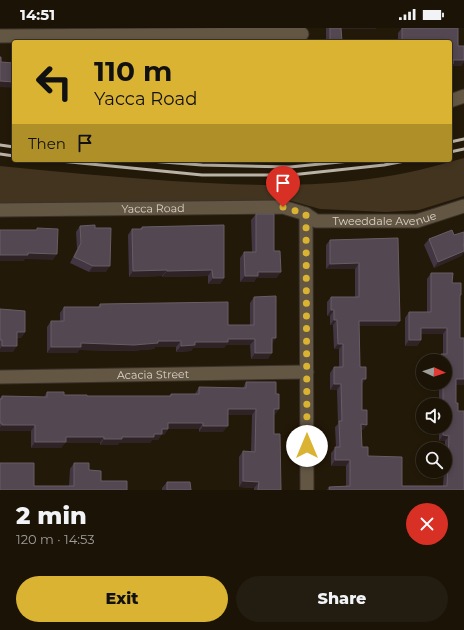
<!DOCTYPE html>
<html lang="en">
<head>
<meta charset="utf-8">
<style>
  :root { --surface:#1a1306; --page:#231c10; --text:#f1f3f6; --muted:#9f9e9b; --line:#383228; --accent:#dab333 }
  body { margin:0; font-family:Montserrat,sans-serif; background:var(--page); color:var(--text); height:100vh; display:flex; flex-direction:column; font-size:15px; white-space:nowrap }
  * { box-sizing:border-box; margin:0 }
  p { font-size:13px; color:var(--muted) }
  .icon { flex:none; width:22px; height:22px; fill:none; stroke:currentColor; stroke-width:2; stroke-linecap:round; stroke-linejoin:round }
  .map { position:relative; height:462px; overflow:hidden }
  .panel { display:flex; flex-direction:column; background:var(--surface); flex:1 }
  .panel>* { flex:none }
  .hud { position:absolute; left:12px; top:12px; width:440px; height:122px; border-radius:4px; box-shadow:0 2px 6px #0003,0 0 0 1px var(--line); background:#dab333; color:#111; overflow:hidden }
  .needle { width:26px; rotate:93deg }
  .tools { position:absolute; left:416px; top:326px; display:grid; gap:8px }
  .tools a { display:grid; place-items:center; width:36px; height:36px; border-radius:50%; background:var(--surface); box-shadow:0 2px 6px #0003,0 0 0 1px var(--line); font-size:20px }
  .pin { position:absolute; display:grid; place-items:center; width:34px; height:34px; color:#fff; margin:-41px -17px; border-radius:50% 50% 50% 0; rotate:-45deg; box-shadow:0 0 4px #0007 }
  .pin .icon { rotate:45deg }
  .me { position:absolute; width:44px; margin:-22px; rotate:0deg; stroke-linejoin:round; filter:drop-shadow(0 0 3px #0008) }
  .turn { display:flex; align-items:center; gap:14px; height:84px; padding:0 16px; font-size:18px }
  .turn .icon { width:52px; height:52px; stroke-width:2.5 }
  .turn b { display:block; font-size:28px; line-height:34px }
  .then { display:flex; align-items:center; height:38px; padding:0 16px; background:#0003; gap:8px; font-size:15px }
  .round { display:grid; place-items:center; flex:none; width:42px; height:42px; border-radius:21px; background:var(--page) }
  .summary { display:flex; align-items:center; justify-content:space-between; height:68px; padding:0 16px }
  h1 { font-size:24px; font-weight:800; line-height:30px }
  .primary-button { display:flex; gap:8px; margin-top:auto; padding:8px 16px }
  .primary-button a { flex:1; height:46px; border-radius:24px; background:var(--accent); color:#111; font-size:16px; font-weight:800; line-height:46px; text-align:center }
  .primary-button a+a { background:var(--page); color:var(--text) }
  .status { display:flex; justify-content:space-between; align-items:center; height:28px; padding:0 20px; background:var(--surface); direction:ltr }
  .status svg { height:11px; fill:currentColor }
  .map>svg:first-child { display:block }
  .green { fill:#42341f }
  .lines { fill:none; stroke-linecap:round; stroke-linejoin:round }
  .street-casing { stroke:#3a322c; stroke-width:15 }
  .street { stroke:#635744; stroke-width:13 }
  .rail { stroke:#b9b2a6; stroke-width:3 }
  .wall { fill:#423643 }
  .shaded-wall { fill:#2f2325 }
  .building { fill:#534752; stroke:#685d64 }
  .route { stroke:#dab333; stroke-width:7; stroke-dasharray:0 12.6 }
  .labels { text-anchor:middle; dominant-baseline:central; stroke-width:3; stroke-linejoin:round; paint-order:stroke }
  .street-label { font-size:11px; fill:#dbd4ca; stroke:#090502 }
</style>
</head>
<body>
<div class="status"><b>14:51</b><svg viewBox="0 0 49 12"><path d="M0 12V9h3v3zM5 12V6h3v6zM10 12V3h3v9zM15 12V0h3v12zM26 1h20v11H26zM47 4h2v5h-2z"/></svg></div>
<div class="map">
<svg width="464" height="462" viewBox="0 0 464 462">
  <rect width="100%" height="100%" fill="#231908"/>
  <path class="green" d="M464 130V168L419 182 386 184 320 181 288 172 240 176H0V138C57 144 115 149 172 153 236 157 306 160 369 151 402 147 433 139 464 130Z"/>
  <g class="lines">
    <defs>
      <g id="street">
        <path d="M0 8 302 6"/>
        <path d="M450 73 464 68"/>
        <path id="s1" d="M0 182 283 179 306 186 316 193H417L464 178"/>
        <path d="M306 186 307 462"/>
        <path id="s2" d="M0 349 307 344"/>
      </g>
    </defs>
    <use href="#street" class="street-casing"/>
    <use href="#street" class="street"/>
    <path class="rail" d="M450 114 464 111
      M0 117 14 119
      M450 124 464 121
      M0 126 14 128
      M50 132 202 147H291L384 137 410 132
      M137 132 202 137 290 139 360 132"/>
  </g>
  <path class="wall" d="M326 0H376L375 1H341L342 14H326Z
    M402 0H458V18H464V34L461 38H451L450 39V14H398V5Z
    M256 186 274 223 281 244 276 250H256L254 254H240V230L244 224H252L251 192Z
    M224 197V250L220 256H208V248L162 249V248L129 249 128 207 132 201H140L142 199Z
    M80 198 95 200 106 244H89L70 235 77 221 76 204Z
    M454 207 464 223V224L461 228 434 240 424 217 429 211Z
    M398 210 396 298H359L360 339 362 356V382L363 402H361L362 419 368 428 402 458H443L444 443H445V413H439V399H445V377H439V362H436V355H445V333H437V332L441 326H443V306H421V312L417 318H405V290L409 284H427V251L431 245 452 255 460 269V310H464V357H456V375L458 383 464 462H327L329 459 346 458V438H331V425L336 419 335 399 338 396 337 362H330V345L334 339H339V321H334L333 297H330V288H327V274L331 269H355V241H326V217L330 212Z
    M254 269 272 316 268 331H251L250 317H226L224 320H193L191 323 176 324V319H155L154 321 130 323 79 322 77 325H47V299L51 293H60V285L64 279H98L100 276 228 297H250V275Z
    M0 281 25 304 21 310H17L13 324H0Z
    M246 354 275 387H274V406L281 462H254V460L239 459V429L243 423H251L252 387H228L223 404H199V401H168L164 407H161L158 412H152L150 415H119L117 417H100V415H65L61 420H31V403H0V370L2 368 44 369 47 364 64 367 87 368H169L171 366H195L199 359 243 360Z
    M74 435 89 442 101 453 127 462 34 458H69L70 441Z
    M167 454 191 462H162V460Z"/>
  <path class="shaded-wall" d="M338 0H376L375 1H337Z
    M453 32H464V34L461 38H451L450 39V36Z
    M0 53 14 54V60L0 59Z
    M464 223V224L461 228 434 240 438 234Z
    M28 225 57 226 53 232 25 231 24 233H0V227Z
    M359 235 355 241H326L330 236Z
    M93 238H110L106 244H89Z
    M167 242 162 248 129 249 133 243Z
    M212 242 208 248 162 249 167 243Z
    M258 244H281L276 250H256L254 254H240L245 248Z
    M213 250H224L220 256H208Z
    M331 282H334L330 288H327Z
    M334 292H337L333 297H330Z
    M359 293H400L396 298H355Z
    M421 300H447L443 306H417Z
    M17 304H25L21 310 13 309Z
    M272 310H276L272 316Z
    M228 311H255L250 317H226L224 320H193L191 323 176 324 181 318 195 314Z
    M409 312H421L417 318H405Z
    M181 313 176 319H155L154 321 130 323 79 322 77 325H47L51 319 81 315Z
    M338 316H343L339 321H334Z
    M2 318H17L13 324H0V321Z
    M255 325H272L268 331H251Z
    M362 351H366L362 356Z
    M456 351H464V357H452Z
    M334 356H341L337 362H330Z
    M440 357H443L439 362H436Z
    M228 381H256L252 387H224Z
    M274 381H279L275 387H270Z
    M168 395H203L199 401H167H168L164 407H161L158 412H152L150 415H119L117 417H100L104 411 154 406Z
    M361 396 367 397 363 402H357Z
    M2 397H35L31 403H0V399Z
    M203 398H228L223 404H199Z
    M443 407 449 408 445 413H439Z
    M66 409H104L100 415H65L61 420H31L35 414Z
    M335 432H350L346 438H331Z
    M243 453 259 454 254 460 239 459Z"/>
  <path class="building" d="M330 0H341L342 14H330Z
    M402 0H458V18H464V32H453V36H450V14H402Z
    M0 29H1V34L14 35V54L0 53Z
    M256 186H274V223H280L281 244H258V248H245L244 224H256Z
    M95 197V200H111L110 238H93L74 229 81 215 80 198Z
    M224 197V250H213L212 242 167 243V242L133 243 132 201H142V199Z
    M37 200 58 201 57 226 28 225V227H0V202H37Z
    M452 202 454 207 464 204V216H463L464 219V223L438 234 429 211Z
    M398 210 400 293H359L360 339H366V351H362V382H367V397L361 396 362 419H368V428L402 429V458H447L449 408 443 407V399H445V377H443V357H440V355H445V333H441V326H447V300H421V312H409V284H431V245H453L452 255H461V267H460V310H464V351H456V375H458V383H464V462H330L329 459 350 458V432H335V419H340L339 393H342L341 356H334V339H343V316H338L337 292H334V282H331V269H359V235L330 236V212Z
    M276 268V310H272V325H255V311H228V314H195V317L181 318V313H158V315L134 317 81 315V319H51V293H64V279H100V276L228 274V297H254V269Z
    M0 281 25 283V304H17V318H2V312H0Z
    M246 354H276V366H279V381H274V406H280L281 462H258L259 454 243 453V423L255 424 256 381H228V398H203V395H168V401H162V406H154V409H122V411H104V409H66V414H35V397H2V395H0V371H2V368L47 369V364H64V367H87V368H171V366H199V359L246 360Z
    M0 435H34V458H74V435H89V442L101 443V453H127V462H0Z
    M167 454H190L191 462H167Z"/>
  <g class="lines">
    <path class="route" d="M283 179 306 186 307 418"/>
  </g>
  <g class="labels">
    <g class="street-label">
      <text stroke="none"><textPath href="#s1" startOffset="153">Yacca Road</textPath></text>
      <text stroke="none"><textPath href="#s1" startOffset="388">Tweeddale Avenue</textPath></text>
      <text stroke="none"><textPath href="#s2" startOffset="153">Acacia Street</textPath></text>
    </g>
  </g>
</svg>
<div class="tools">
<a><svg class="needle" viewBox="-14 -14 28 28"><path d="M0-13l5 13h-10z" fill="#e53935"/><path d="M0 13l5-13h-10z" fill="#9f9e9b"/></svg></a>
<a><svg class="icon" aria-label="sound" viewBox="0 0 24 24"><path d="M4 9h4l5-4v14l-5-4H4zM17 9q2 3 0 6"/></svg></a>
<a><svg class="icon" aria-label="search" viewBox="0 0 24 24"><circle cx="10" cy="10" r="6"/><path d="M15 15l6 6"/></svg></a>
</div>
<div class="pin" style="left:283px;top:179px;background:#d93025"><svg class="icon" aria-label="arrive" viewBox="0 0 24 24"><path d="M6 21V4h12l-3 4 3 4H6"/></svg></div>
<svg class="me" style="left:307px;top:418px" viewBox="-20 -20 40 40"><circle r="19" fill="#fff"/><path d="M0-13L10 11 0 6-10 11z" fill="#dab333"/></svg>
<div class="hud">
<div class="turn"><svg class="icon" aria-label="left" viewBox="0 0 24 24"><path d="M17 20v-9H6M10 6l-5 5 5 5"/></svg><div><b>110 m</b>Yacca Road</div></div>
<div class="then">Then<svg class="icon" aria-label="arrive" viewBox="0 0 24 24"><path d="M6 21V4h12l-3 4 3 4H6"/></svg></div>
</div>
</div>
<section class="panel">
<div class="summary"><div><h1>2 min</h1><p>120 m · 14:53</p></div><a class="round" style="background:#d93025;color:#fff"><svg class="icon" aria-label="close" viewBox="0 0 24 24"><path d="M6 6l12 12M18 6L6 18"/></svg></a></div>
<div class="primary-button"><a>Exit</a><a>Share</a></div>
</section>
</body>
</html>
